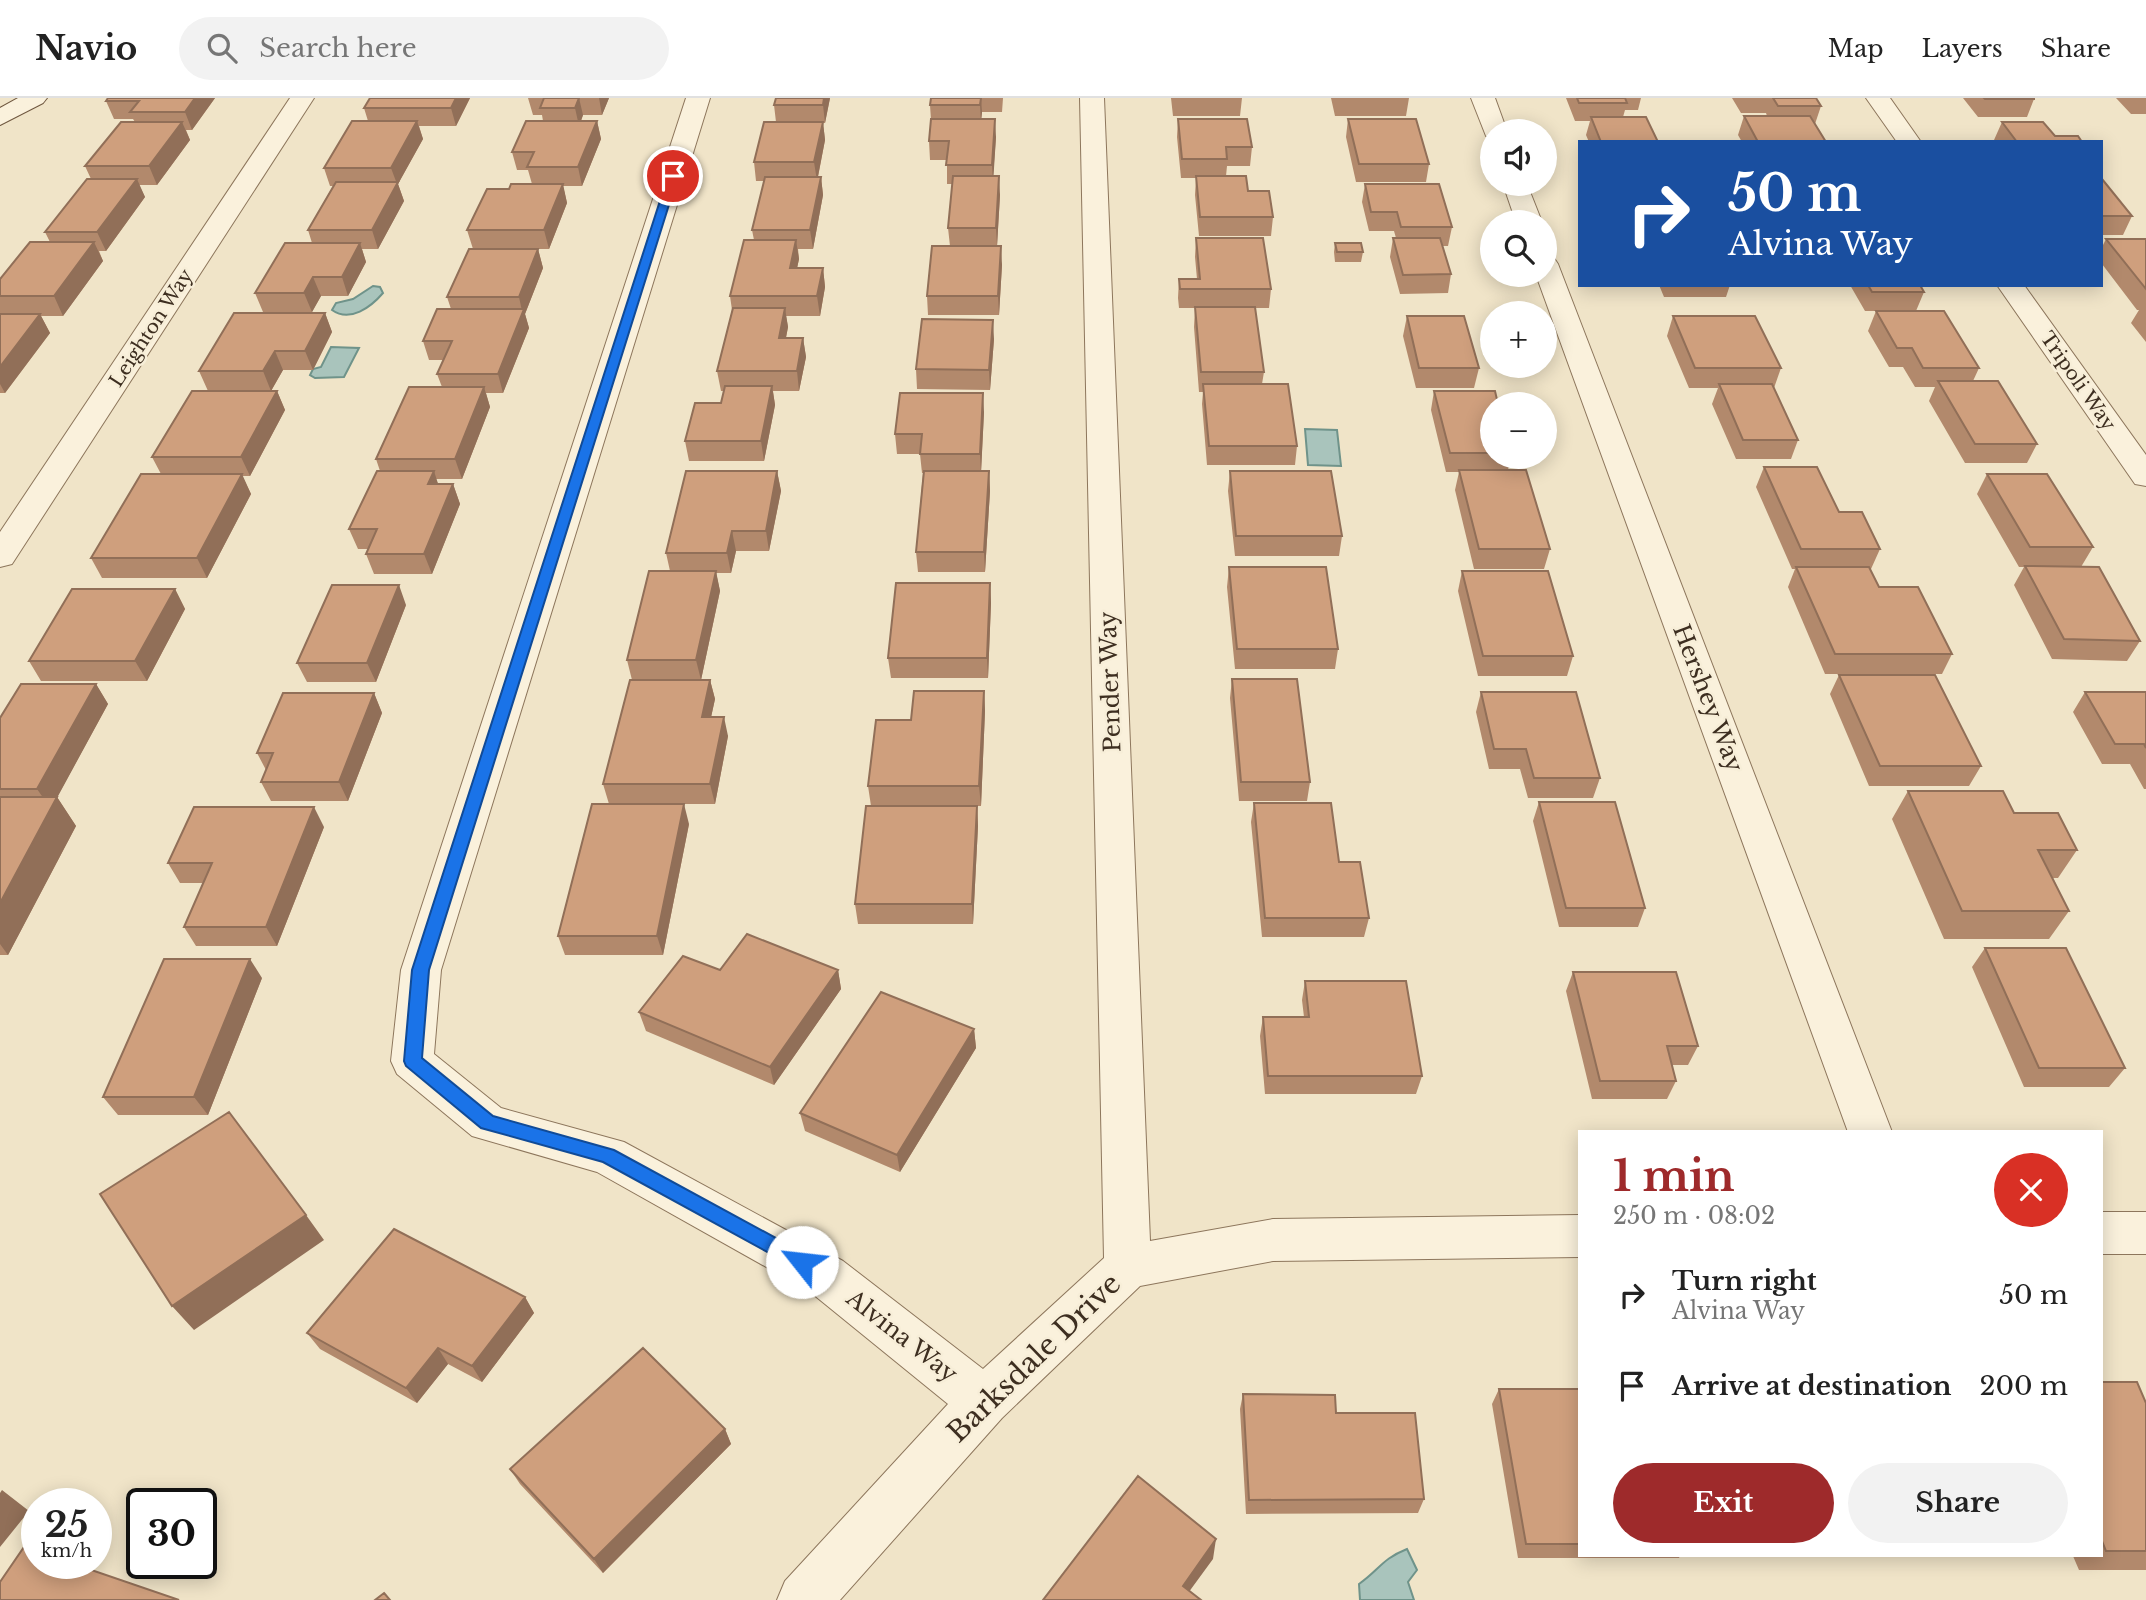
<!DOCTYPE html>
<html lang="en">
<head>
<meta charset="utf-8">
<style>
  :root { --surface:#fff; --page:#f2f2f2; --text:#222; --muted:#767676; --line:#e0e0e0; --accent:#9e2a2b }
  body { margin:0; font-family:"Libre Baskerville",serif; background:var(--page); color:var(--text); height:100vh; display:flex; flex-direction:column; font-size:26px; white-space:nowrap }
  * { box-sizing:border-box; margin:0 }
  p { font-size:23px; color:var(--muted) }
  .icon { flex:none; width:38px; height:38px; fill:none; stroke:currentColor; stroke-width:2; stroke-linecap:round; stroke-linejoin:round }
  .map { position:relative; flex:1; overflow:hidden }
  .sheet { position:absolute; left:1578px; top:1032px; width:525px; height:427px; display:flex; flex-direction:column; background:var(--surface); border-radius:0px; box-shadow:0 4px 18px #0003 }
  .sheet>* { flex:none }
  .banner { position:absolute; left:1578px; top:42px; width:525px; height:147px; border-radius:0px; box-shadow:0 4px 18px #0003; background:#1a4fa0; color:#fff; overflow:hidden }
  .buttons { position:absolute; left:1480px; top:21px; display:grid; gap:14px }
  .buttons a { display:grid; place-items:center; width:77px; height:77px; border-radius:50%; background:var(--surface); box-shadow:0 4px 18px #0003; font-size:35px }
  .speed { position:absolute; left:21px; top:1390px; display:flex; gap:14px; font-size:35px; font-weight:700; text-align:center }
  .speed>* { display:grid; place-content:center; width:91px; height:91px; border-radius:50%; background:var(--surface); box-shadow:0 4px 18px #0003; line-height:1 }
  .speed small { font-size:18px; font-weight:400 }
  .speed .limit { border:4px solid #111; border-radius:10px; background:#fff; color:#111 }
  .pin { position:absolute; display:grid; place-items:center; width:60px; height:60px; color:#fff; margin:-30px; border:4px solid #fff; border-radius:50%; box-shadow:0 2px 7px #0007 }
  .me { position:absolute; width:77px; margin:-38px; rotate:299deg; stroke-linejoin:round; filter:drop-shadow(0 0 5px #0008) }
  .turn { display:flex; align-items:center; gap:24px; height:147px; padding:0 35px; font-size:32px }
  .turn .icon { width:91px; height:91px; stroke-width:2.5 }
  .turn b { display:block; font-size:49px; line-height:60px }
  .round { display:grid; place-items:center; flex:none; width:74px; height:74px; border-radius:37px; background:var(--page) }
  .head { display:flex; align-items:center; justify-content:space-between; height:119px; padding:0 35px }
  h1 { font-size:42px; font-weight:700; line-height:52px; color:var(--accent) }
  .cta { display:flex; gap:14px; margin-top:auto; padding:14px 35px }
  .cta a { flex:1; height:80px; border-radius:42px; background:var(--accent); color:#fff; font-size:28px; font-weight:700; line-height:80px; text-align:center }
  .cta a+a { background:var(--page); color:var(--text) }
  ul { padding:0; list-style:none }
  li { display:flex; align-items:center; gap:21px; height:91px; padding:0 35px }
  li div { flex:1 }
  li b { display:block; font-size:26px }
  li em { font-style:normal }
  header { display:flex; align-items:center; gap:42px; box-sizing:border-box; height:98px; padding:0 35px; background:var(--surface); border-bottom:2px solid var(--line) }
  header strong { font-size:33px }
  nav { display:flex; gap:38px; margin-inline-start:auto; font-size:24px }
  .search { width:490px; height:63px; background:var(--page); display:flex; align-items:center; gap:18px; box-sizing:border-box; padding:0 24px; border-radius:38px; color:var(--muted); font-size:26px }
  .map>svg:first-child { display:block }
  .water { fill:#a9c4bc; stroke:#6f938a; stroke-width:2 }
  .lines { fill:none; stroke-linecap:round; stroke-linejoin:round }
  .street-casing { stroke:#8d765c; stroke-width:2 }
  .secondary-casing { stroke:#6f573f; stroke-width:2 }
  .street { fill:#faf1dc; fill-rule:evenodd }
  .secondary { fill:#faf1dc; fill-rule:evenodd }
  .wall { fill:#b2896c }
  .shaded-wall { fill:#916f58 }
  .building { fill:#cf9f7d; stroke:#916f58; stroke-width:2 }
  .route { fill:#1a73e8; stroke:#114b97; stroke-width:2 }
  .labels { text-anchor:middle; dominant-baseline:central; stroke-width:5; stroke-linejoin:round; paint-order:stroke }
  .far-street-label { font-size:19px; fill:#3d2e20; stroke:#f7eed8 }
  .street-label { font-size:23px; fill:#3d2e20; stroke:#f7eed8 }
  .near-street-label { font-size:28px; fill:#3d2e20; stroke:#f7eed8 }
</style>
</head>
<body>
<header>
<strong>Navio</strong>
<div class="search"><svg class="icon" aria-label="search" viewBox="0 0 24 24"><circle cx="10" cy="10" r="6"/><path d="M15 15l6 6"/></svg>Search here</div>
<nav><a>Map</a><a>Layers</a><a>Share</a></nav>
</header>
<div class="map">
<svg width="2146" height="1502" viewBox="0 0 2146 1502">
  <rect width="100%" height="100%" fill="#f0e4c8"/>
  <path class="water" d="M373 188 380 189 383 195C371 209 350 225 332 212L336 205 353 201Z
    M331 249 359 250 344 279 315 280 310 277 313 271 321 269Z
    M1305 331 1337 332 1341 368 1308 367Z
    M1407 1451 1417 1472 1408 1484 1414 1502H1360L1359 1486C1380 1471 1382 1461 1407 1451Z"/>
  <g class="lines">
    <defs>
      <path id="street" d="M290 0H314L12 466 0 469V434Z
        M686 0H710L441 872 434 956 501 1010 624 1044 843 1163 983 1271 1104 1160 1080 0H1104L1150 1143 1273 1121 1580 1117V1159L1273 1163 1140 1188 1002 1320 840 1502H777L785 1483 948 1306 809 1193 597 1074 472 1038 397 976 391 963 401 872Z
        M1471 0H1495L1507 33H1493V40L1486 38Z
        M1866 0H1890L1921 44H1897Z
        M1503 86H1527L1542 124H1516Z
        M1545 158 1554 160 1558 166 1892 1034H1848L1536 177H1545Z
        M1997 187H2024L2146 357V388L2135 386Z
        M2102 1114H2146V1156H2102Z"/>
      <path id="secondary" d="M18 0H47L43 5 0 27V10Z"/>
    </defs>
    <use href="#street" class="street-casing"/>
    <use href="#secondary" class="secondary-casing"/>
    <use href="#street" class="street"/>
    <use href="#secondary" class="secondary"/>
  </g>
  <path class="wall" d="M215 0 192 32H186L190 42 157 87H139L145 99 106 153H99L103 163 63 218H41L50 235 5 295H0V181L50 144 45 134 91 81 85 68 135 24 133 21H114L106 3Z
    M470 0 456 28H419L423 41 398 86 404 103 378 151H362L366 164 348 198H321L312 214H263L255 195 312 145 308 132 333 88H330L324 70 368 23 364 10Z
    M528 0H609L602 17H583L581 23H597L601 41 582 88H563L567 105 549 151H538L543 170 525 216 529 230 503 295H486L490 309 462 381H436L438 386H453L460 406 432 476H374L366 456 368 451H358L349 431 380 373 376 361 442 289 437 276 444 262H429L423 243 451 211 447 199 473 151 467 132 509 91 532 86 528 72H517L512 54 543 23 542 17H533Z
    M830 0 825 25H823L825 42 818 79H821L823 97 813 151H798L799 161 797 170H823L825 189 820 218H786L788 229 786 240H803L806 259 799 293H773L775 307 764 363H689L685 343 721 305 724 293H721L717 273 732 212 730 198 754 142 752 132 764 83H756L754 64 776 24 774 7Z
    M931 0H1003L1002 14H982L981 21 996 39 993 78 1000 97 997 148 1002 167 999 217H928L927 198 950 148 948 130 953 86H947V62H930L929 43 931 22 930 7Z
    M1171 0H1242L1240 18H1173Z
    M1331 0H1409L1406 18H1335Z
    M1566 0H1641L1638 12H1625L1623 19 1658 44H1589L1586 37 1590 23H1575Z
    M1732 0H1816L1821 8 1815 26 1826 44H1742L1738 37 1744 18H1767L1766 15H1741Z
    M1963 0H2034V1L2027 19H1978Z
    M2116 0H2146V16H2131Z
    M1178 21 1252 49 1250 68H1227L1226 78 1248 93 1273 119 1271 138H1199L1195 97 1196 80H1181L1177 39Z
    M1348 21 1429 66 1426 84H1356L1346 39Z
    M2002 24 2055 38 2082 44H1995L1994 42Z
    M2102 81 2132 118 2123 137H2102Z
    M1365 86 1452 129 1448 148H1442L1451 176 1448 195 1400 196 1390 159 1393 140H1396L1394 133H1369L1362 104Z
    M1196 140 1271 191 1269 210H1255L1264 274 1262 286 1297 348 1295 367H1207L1202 306 1203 294H1199L1194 229 1195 210H1179L1178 200 1179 181H1197L1195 159Z
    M2106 141H2146V244L2131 225 2139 212H2137L2102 166V149Z
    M1335 145 1363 154 1361 164H1335L1334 154Z
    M1659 187H1730L1726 199H1664Z
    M1850 187H1920L1924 194 1916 213H1865Z
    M1876 213 1979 270 1973 283 2037 346 2027 365H1965L1929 303 1935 289H1915L1903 269H1889L1868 233Z
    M325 215 332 234 313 272H283L271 293H208L199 273Z
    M1407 218 1479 270 1474 290H1416L1403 238Z
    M1673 218 1781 270 1774 290 1798 342 1791 361H1736L1712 306 1718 290H1689L1667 238Z
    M994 241 990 292 917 291 916 271Z
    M277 293 285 312 250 378H242L251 396 207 480H102L91 460 161 376 152 359Z
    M1434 293 1493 306V359H1511L1508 372 1550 451 1544 471H1474L1455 392 1459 374H1446L1431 312Z
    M984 314 981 373H989L990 393 985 474H918L916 454 923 375H922L920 356H897L895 336Z
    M1764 369 1839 414 1880 451 1871 471H1870L1879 489 1952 556 1942 576H1825L1788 489 1795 471H1792L1756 389Z
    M777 373 781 393 769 453H736L731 475H716L720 493 701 582H632L627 562 670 473 666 455Z
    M1230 373 1342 438 1339 458H1235L1228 393Z
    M1987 376 2093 449 2081 469 2140 543 2127 563 2052 561 2014 487 2024 469H2019L1977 396Z
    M1229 469 1338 551 1335 571H1235L1227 489Z
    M1462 473 1573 558 1567 578H1478L1458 493Z
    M990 485 991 505 988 580H891L888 560Z
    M175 491 185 511 147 583H41L29 563Z
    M406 507 376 584H307L297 565Z
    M1839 577 1981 668 1969 688H1869L1830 596Z
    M1232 581 1310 684 1307 703H1239L1230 600Z
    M710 582 715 601 711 619 728 638 715 706H609L603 686Z
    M96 586 108 606 57 699 76 728 8 857H0V620Z
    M984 593 985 613 981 708H871L868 688 911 622Z
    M1481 594 1600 680 1593 700H1528L1520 671H1489L1476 614Z
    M2085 594H2146V691H2144L2130 666H2102L2073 614Z
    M374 595 382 615 348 703H271L261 684 266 672 257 655Z
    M1908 693 2014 715 2077 752 2058 780H2053L2069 813 2049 841H1944L1892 721Z
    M1539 704 1645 810 1638 829H1559L1533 723Z
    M1254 705 1369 820 1364 839H1262L1251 724Z
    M977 708 978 728 973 826H858L855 806Z
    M689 726 663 857H565L558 838Z
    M324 729 277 848H196L184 829 203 785H180L168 765Z
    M1985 850 2125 970 2109 989H2024L1972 869Z
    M720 872H838L841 891 774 987 646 933 639 914Z
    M1573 874 1698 948 1688 967H1672L1676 983 1667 1001H1592L1566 893Z
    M262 880 208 1017H118L103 999Z
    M1305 883 1422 978 1416 996H1265L1260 938 1263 919H1304L1302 902Z
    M974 931 976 950 900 1074 805 1033 800 1015Z
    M525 1199 534 1215 482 1284 448 1266 417 1305 320 1251 307 1235Z
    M2102 1284 2146 1305V1472H2079L2073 1458H2102Z
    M1499 1291H1580V1458H1680L1679 1460H1518L1492 1306Z
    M1243 1296 1424 1401 1418 1415 1246 1416 1240 1311Z
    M725 1331 731 1346 603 1475 520 1386 510 1371Z"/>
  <path class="shaded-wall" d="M195 0H215L192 32 185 14Z
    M456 0H470L456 28 451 10Z
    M579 0 583 17 579 28 575 10Z
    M599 0H609L602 17Z
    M824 0H830L825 25 823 7Z
    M981 0 982 14 981 25 980 7Z
    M995 21 996 39 993 86 992 67Z
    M417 23 423 41 398 86 404 103 378 151 372 132 397 86 391 70Z
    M597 23 601 41 582 88 578 69Z
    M182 24 190 42 157 87 149 68Z
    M823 24 825 42 817 83 814 64Z
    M999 78 1000 97 997 148 996 130Z
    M821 79 823 97 813 151 810 132Z
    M137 81 145 99 106 153 97 134Z
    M563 86 567 105 549 151 544 132Z
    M796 142 799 161 793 189 790 170Z
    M94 144 103 163 63 218 54 198Z
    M360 145 366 164 348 198 342 179Z
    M1001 148 1002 167 999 217 998 198Z
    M538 151 543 170 525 216 529 230 503 295 498 276 522 213 519 199Z
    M823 170 825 189 820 218 817 198Z
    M313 179 321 198 312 214 304 195Z
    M785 210 788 229 782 259 779 240Z
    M325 215 332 234 313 272 305 253Z
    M40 216 50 235 5 295 0 286V269Z
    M993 222 994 241 990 292 989 272Z
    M803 240 806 259 799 293 797 273Z
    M275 253 283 272 271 293 263 273Z
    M772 288 775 307 764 363 761 343Z
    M484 289 490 309 462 381 455 361Z
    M277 293 285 312 250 378 241 359Z
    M983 295 984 314 981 375 980 356Z
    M434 373 440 392 428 386Z
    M777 373 781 393 769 453 766 433Z
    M989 373 990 393 985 474 984 454Z
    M242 376 251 396 207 480 197 460Z
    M453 386 460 406 432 476 424 456Z
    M732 433 736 453 731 475 727 455Z
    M716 473 720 493 701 582 696 562Z
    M990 485 991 505 988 580 987 560Z
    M399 487 406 507 376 584 367 565Z
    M175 491 185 511 147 583 135 563Z
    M710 582 715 601 707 638 702 619Z
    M96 586 108 606 51 711 37 691Z
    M984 593 985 613 981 708 979 688Z
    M374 595 382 615 348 703 339 684Z
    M724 619 728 638 715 706 710 686Z
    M57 699 76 728 8 857 0 846V805Z
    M684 706 689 726 663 857 657 838Z
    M977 708 978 728 973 826 972 806Z
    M314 709 324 729 277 848 266 829Z
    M250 861 262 880 208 1017 194 999Z
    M838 872 841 891 774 987 770 969Z
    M974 931 976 950 900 1074 897 1057Z
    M306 1117 324 1142 194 1232 172 1208Z
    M525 1199 534 1215 482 1284 472 1268Z
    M438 1250 448 1266 417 1305 406 1290Z
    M725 1331 731 1346 603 1475 594 1461Z
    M2 1392 29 1413 0 1449V1395Z
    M1216 1441 1213 1461 1183 1502V1488Z"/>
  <path class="building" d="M108 0H195L185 14H130L139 3H106Z
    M370 0H456L451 10H364Z
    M544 0H579L575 10H540Z
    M776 0H824L823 7H774Z
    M931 0H981L980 7H930Z
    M1577 0H1625L1627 5H1579Z
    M1773 0H1816L1821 8H1778Z
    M1984 0H2034V1H1985Z
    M1744 18H1810L1826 44H1758Z
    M1591 19H1646L1658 44H1601Z
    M931 21H995L992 67H946L949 43H929Z
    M1178 21H1247L1252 49H1226L1227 61H1182Z
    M1348 21H1416L1429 66H1359Z
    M352 23H417L391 70H324Z
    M526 23H597L578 69H527L534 54H512Z
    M121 24H182L149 68H85Z
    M764 24H823L814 64H754Z
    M2002 24H2043L2055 38H2078L2082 44H2017Z
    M953 78H999L996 130H948Z
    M1196 78H1246L1248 93H1269L1273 119H1200Z
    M765 79H821L810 132H752Z
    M87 81H137L97 134H45Z
    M2102 81 2132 118H2102Z
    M336 84H398L372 132H308Z
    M511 86H563L544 132H467L487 91H509Z
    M1365 86H1439L1452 129H1401L1397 114H1371Z
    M1196 140H1263L1271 191H1180L1179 181H1200Z
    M1393 140H1440L1451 176 1403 177Z
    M2106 141H2146V191Z
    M744 142H796L790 170H823L817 198H730Z
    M30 144H94L54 198H0V181Z
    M285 145H360L342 179H313L304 195H255Z
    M1335 145H1361L1363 154H1337Z
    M932 148H1001L998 198H927Z
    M469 151H538L519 199H447Z
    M1868 187H1920L1924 194H1872Z
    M1195 209H1255L1264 274H1201Z
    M733 210H785L779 240H803L797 273H717Z
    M437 211H524L498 276H437L452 243H423Z
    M1876 213H1944L1979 270H1923L1912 250H1897Z
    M234 215H325L305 253H275L263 273H199Z
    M0 216H40L0 269Z
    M1407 218H1464L1479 270H1419Z
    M1673 218H1755L1781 270H1695Z
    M922 221 993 222 989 272 916 271Z
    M1938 283H1998L2037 346H1975Z
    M1203 286H1288L1297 348H1209Z
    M1719 286H1772L1798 342H1743Z
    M725 288H772L761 343H685L695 305H721Z
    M409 289H484L455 361H376Z
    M192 293H277L241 359H152Z
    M1434 293H1495L1498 306H1493V355H1450Z
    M900 295H983L980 356H920L922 336H895Z
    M1764 369H1817L1839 414H1862L1880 451H1801Z
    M1459 372H1526L1550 451H1479Z
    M377 373H434L428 386H453L424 456H366L377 431H349Z
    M686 373H777L766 433H732L727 455H666Z
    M924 373H989L984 454H916Z
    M1230 373H1331L1342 438H1236Z
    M141 376H242L197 460H91Z
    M1987 376H2047L2093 449H2030Z
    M2025 468 2099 469 2140 543 2064 541Z
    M1229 469H1326L1338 551H1237Z
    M1796 469H1869L1879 489H1918L1952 556H1835Z
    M649 473H716L696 562H627Z
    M1462 473H1548L1573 558H1483Z
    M896 485H990L987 560H888Z
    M332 487H399L367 565H297Z
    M72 491H175L135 563H29Z
    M1839 577H1935L1981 668H1880Z
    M1232 581H1297L1310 684H1241Z
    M630 582H710L702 619H724L710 686H603Z
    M21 586H96L37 691H0V620Z
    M914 593H984L979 688H868L876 622H911Z
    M1481 594H1576L1600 680H1534L1526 651H1494Z
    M2085 594H2146V650L2144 646H2115Z
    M283 595H374L339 684H261L273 655H257Z
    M1908 693H2003L2014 715H2058L2077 752H2038L2069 813H1962Z
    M0 699H57L0 805Z
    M1539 704H1615L1645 810H1566Z
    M1254 705H1331L1339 764H1360L1369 820H1265Z
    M592 706H684L657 838H558Z
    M866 708H977L972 806H855Z
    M194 709H314L266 829H184L212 765H168Z
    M747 836 838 872 770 969 639 914 683 858 720 872Z
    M1985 850H2066L2125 970H2039Z
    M164 861H250L194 999H103Z
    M1573 874H1676L1698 948H1667L1676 983H1600Z
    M1305 883H1406L1422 978H1268L1263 919H1309Z
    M881 894 974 931 897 1057 800 1015Z
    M229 1014 306 1117 172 1208 100 1096Z
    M394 1131 525 1199 472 1268 438 1250 406 1290 307 1235Z
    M643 1250 725 1331 594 1461 510 1371Z
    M2102 1284H2137L2146 1305V1453H2106L2102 1443Z
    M1499 1291H1580V1446H1526Z
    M1243 1296 1335 1297 1336 1315H1415L1424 1401 1249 1402Z
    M1138 1378 1216 1441 1183 1488 1201 1502H1043Z
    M24 1449 37 1453V1465H71L179 1502H0V1484Z
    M384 1495 390 1502H375Z"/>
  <path class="route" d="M673 75 678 78 429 872 422 960 493 1018 614 1052 809 1158 812 1164 809 1171 802 1173 603 1064 481 1030 406 968 404 963 412 872 668 78Z"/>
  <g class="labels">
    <g class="far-street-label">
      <text transform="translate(151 230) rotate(-57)">Leighton Way</text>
      <text transform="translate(2078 283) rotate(55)">Tripoli Way</text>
    </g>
    <g class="street-label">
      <text transform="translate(1110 584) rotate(-92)">Pender Way</text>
      <text transform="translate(1708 600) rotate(69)">Hershey Way</text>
      <text transform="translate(902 1238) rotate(38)">Alvina Way</text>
    </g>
    <g class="near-street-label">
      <text transform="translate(1034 1260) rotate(-44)">Barksdale Drive</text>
    </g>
  </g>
</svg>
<div class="buttons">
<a><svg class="icon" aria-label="sound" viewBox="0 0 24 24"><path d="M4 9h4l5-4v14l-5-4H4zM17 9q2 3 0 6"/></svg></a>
<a><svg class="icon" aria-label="search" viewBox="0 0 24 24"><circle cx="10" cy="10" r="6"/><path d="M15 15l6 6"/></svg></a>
<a>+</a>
<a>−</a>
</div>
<div class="speed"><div>25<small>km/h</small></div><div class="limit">30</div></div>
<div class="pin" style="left:673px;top:78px;background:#d93025"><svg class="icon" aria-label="arrive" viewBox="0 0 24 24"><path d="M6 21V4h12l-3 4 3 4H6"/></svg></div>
<svg class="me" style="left:802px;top:1164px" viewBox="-20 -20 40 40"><circle r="19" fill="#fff"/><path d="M0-13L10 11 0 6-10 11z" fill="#1a73e8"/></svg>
<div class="banner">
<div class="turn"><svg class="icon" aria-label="right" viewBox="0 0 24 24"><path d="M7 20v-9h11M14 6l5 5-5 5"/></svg><div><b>50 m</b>Alvina Way</div></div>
</div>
<section class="sheet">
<div class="head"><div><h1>1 min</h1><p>250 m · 08:02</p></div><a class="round" style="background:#d93025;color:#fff"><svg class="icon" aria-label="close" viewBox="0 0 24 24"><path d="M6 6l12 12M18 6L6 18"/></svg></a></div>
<ul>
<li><svg class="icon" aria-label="right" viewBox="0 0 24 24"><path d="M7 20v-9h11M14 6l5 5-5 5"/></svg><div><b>Turn right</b><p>Alvina Way</p></div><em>50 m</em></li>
<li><svg class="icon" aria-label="arrive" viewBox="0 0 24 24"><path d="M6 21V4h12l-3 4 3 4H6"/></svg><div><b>Arrive at destination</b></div><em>200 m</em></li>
</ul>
<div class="cta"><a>Exit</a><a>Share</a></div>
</section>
</div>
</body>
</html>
